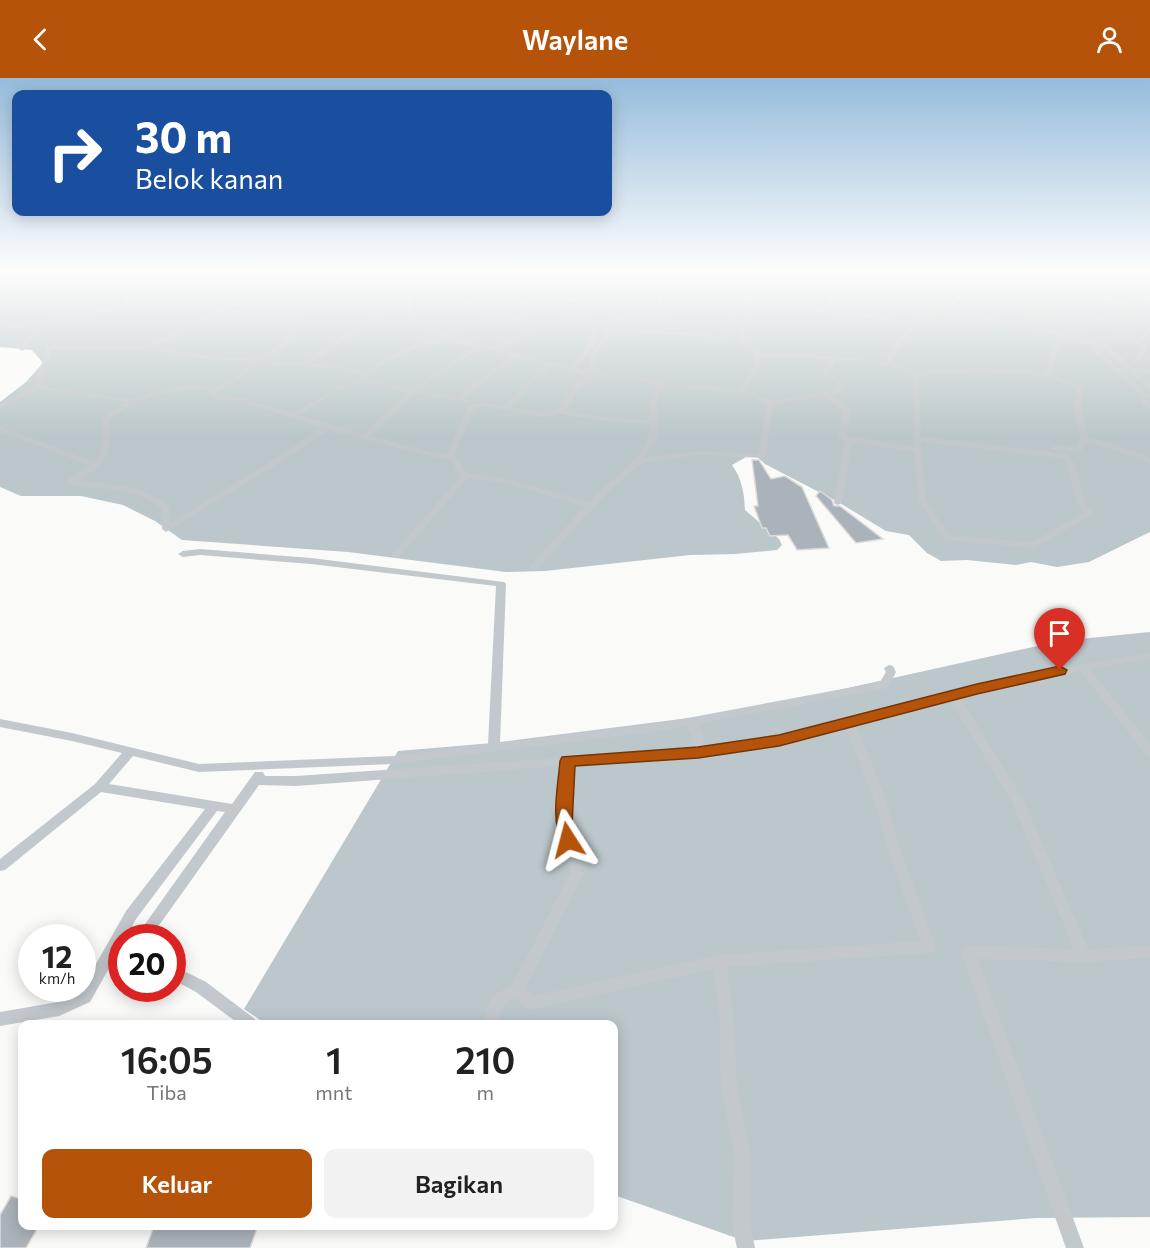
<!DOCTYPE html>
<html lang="id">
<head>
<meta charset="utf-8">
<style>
  :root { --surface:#fff; --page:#f2f2f2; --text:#222; --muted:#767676; --accent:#b45309 }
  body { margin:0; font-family:Commissioner,sans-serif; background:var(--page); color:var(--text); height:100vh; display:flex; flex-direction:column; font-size:22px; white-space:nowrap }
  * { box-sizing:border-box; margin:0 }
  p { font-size:20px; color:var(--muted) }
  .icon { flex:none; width:33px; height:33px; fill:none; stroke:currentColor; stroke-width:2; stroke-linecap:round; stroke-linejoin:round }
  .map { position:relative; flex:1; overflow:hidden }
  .details { position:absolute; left:18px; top:942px; width:600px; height:210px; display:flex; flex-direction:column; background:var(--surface); border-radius:12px; box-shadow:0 3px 15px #0003 }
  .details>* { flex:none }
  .hud { position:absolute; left:12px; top:12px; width:600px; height:126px; border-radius:12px; box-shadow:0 3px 15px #0003; background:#1a4fa0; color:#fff; overflow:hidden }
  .speed { position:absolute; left:18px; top:846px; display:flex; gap:12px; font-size:30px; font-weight:700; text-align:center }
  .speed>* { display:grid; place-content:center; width:78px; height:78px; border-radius:50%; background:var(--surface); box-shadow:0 3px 15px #0003; line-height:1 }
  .speed small { font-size:15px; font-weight:400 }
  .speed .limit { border:9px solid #d22; background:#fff; color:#111 }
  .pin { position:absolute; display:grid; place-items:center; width:51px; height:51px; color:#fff; margin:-62px -26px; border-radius:50% 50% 50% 0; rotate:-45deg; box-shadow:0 0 6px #0007 }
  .pin .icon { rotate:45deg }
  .me { position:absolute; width:66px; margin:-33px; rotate:351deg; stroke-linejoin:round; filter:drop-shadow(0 0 4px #0008) }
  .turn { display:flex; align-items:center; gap:21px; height:126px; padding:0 24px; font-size:27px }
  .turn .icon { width:78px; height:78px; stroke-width:2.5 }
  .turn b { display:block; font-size:42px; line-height:51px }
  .eta { display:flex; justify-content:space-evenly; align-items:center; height:102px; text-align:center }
  .eta b { font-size:36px; font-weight:600; line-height:42px }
  .action { display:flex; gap:12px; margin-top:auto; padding:12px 24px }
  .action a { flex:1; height:69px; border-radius:12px; background:var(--accent); color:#fff; font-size:24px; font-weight:600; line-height:69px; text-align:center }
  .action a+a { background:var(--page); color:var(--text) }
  header { display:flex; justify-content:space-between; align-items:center; height:78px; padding:0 24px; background:var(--accent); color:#fff; font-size:27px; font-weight:600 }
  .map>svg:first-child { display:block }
  .water { fill:#bbc7cb }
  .building { fill:#aab3b9; stroke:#dcdcda; stroke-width:1.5 }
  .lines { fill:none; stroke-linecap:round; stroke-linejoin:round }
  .lane { fill:#c3c8cc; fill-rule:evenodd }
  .route { fill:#b45309; stroke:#753606; stroke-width:1.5 }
</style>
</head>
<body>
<header><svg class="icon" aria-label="back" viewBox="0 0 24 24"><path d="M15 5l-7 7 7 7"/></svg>Waylane<svg class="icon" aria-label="person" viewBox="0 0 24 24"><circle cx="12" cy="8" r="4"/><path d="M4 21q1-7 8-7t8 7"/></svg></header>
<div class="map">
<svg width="1150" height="1170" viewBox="0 0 1150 1170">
  <rect width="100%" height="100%" fill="#fafaf8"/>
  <path class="water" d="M0 194H1150V454L1089 484 1057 489 1031 484 1016 487 967 482 941 483 927 475 909 457 886 453 838 424 765 386 756 378H748L732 387C742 401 744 414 745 432L779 461 782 467 777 472 735 476 690 477 545 493 506 494 348 474 182 462 155 443 123 427 81 418H21L0 409V324L26 304 43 285 32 272 0 269Z
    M1150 554V1139L1036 1140 745 1163 614 1117V946H266L244 931 398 673 493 665 744 633 1060 563Z"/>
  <path class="building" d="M752 382H759L771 401 785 398 802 409 829 470 797 472 788 457 770 458 766 450H762L754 428H758Z
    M820 413 832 422 834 428H840L883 461 856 465 816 418Z
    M11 1118 22 1121V1148H39L26 1170H0V1137Z
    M154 1148H258L250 1170H146Z"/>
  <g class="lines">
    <path class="lane" d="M102 194H154L148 198 127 227 183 225 218 232 273 208 279 203 272 194H278L283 201 315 198 380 203 389 194H395L383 208 379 210 384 211 423 194H431L391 213 411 217 480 197 497 200 544 218H561L586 222 606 201V194H612V196L709 194 734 197 735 194H739V199L748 206 752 223 758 224 759 223 754 215 756 194H762L760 215 764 224 823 230 837 210 843 194H849L843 210 829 231 910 242C929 226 935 232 940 204L901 194H913L945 200 948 203 957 194 962 195 956 201 966 195 1005 200 1004 197 1007 195 1011 201 1066 207 1131 225 1135 229 1130 238 1118 245 1070 260 1090 263 1135 244 1143 235V222L1037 194H1047L1150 220 1149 235 1139 246 1096 264V266H1104L1111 260 1125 257 1150 240V245L1129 259 1115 262 1110 268 1138 294 1150 307V313L1104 270H1097L1146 315 1150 316V320H1148L1150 331 1142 327 1141 318 1091 271 1090 267 1067 263 1062 265 1050 295 1085 310 1081 326 1088 360 1117 367 1150 380V385L1111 371 1086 364 1081 374H1078L1052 372V368H1055L1076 369 1080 361 1073 326 1078 311 1045 298 982 294 919 298 921 359 1068 376 1075 386 1086 427 1094 432V436L1034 470 944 462 918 422 914 374 852 364 842 424 838 427 835 426 834 424 845 363 838 360 843 333 824 318 774 327 765 380 698 377 642 385 609 413 537 491H531L529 489 531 487 585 428 505 405 468 400 399 479H393L391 477 393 475 461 398 456 394 453 384 448 381 430 378 329 352 271 390 166 454 162 451V431C131 406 102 413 66 406V402L90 388 0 353V348L94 384C105 372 103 356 101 341L125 324 38 311 0 331V326L34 308 46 274V268L149 267 213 234C172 220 129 233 88 236 79 237 64 234 56 238 43 245 33 261 24 272L22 273 19 271 34 252 0 249V245L37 249 53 235 91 232 120 228 131 212 0 220V216L134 208 142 198 123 199ZM702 197 734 200 742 207 747 223 660 234 670 199ZM967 199 1043 210 1034 217 962 202ZM612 200H665L654 234 627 236 597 243 591 241 593 236 590 224ZM480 201 494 203 538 219 519 224 500 233 433 213ZM315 202 378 206 302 232H227L277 210 284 205ZM954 203 953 215 949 208ZM960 205 989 212 981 219V221L1032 232 1024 241V243H1028L1037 234 1045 235 1037 244 1040 246 1050 236 1055 237 1047 247 1050 249 1061 238 1073 239 1082 231 1088 232 1079 241 1084 242 1095 231 1081 227 1070 236 1053 233 1060 224 1049 220 1051 219 1072 223 1067 226 1070 228 1080 222 1058 217 1062 215 1052 212 1034 229 1028 228 1048 211 1118 228 1119 232 1075 248 1064 254 953 231 961 220 959 215ZM945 211 948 216 938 231 933 232 942 222ZM373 213 405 219 396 222 305 283 304 285 258 282C283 278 295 256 305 235ZM994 213 1030 220 1022 227 987 219ZM427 215 495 235 443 256 416 248 413 237V220ZM954 216 955 220 946 232 944 231ZM551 221 584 225 587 236 585 240H562L542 244 504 236 533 224ZM407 222V237L411 250 440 259V261C412 263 388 279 364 294L342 287 311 285 400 224ZM1047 223 1053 225 1048 232 1040 230ZM758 226 912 246 897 263 884 283 792 275H759L744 261 753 227ZM1123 226 1129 229C1120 247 1089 250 1071 255L1124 234ZM732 227H747L738 261 754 277V288L739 311 662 305 633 298 606 297 595 293 597 275 612 254 726 260 729 258 733 249 731 246 735 244ZM726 228 729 243 724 245 727 249 724 256 614 250 616 247 611 246 591 275 589 294 596 298 576 290 593 270 600 246C641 237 684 234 726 228ZM940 234 955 238 958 236 1064 259 1056 264 1044 294 982 290 917 294 890 284C902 265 917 240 940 234ZM219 236H299C293 248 286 262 275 270 250 290 186 274 156 268ZM499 238 536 247 493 269 463 262 447 261 446 259ZM577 243 594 246 586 270 571 288 528 280 518 276 499 271C526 257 546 243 577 243ZM448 264 475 269 412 311 366 302 368 297C393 281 417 267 448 264ZM481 270 511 278 456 319 419 312ZM52 271H150L214 283 252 284 240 296 214 311 209 307 167 310 132 321 41 308 52 274ZM760 279H792L829 282V286L822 292 823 297 835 303 839 309 834 312 772 323 745 312 760 288ZM516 280 524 283 545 287 504 328 480 324 468 328 447 376 430 374 371 358 415 315 467 325V321H463ZM835 283 885 287 913 297 914 369 846 358 851 332 831 317 838 315 846 310 839 301 829 296V293L835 287ZM258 286 341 291 361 297 359 302 335 311 292 335 244 320 218 317 217 315 244 298ZM552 288 570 292 586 300 576 305 558 332 541 335 511 329ZM609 301 633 302 657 308 649 324V342L604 339 565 333C581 309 577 303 609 301ZM362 305 408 314 364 356 299 337 339 313ZM663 309 740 315 767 326 758 376 698 373 644 380C648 371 656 365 658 355 661 336 651 330 663 309ZM207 311 213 321 243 324 322 350 265 387 170 445 169 428C139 405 113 407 77 403 107 386 112 377 109 342 138 319 171 312 207 311ZM481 328 541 339 560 336 604 343 650 346C651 378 609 402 589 424L506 401 468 395 464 393 461 383 454 378 474 331ZM921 364 1063 380C1074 395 1069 423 1085 434L1032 464 950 458 926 422Z
      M165 194H173L166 198 144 221 152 222V224L137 223V221Z
      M251 194H258L271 203 210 227 196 225 199 223 207 224 264 203Z
      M1084 194H1094L1131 203 1145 194H1150L1136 205 1150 208V212L1132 207 1127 208V206Z
      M1150 248V254L1138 266H1134V264Z
      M1144 265 1147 267 1141 282 1145 283 1150 279V285L1146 288 1134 283 1141 267Z
      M1142 292 1150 293V297L1142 294Z
      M200 471 311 480 504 504 506 506 500 665 661 645 880 604 886 594 884 590 889 587 893 588 896 594 888 610 884 611 698 646 703 657 704 670 747 664 796 655 953 613 1035 594 1150 575V581L1090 591 1150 666V678L1146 677 1080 593 1035 601 960 619 1024 723 1088 871 1150 868V880L1084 884 978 881 1084 1170H1066L961 874 963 870 968 868 1074 871 1012 724 950 622 856 648 884 716 899 768 936 869 934 873 929 875 727 889 733 934 737 1007 750 1074V1146L755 1170H737L732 1146 734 1074 721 1007 719 934 713 891 530 932 525 930 515 920 503 927 496 946H481L492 918 512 907 571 794 558 747 562 688 296 708 259 707 150 860H135L225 734 217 733 136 841 126 860H122V867L90 924 59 938 0 948V934L58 924 80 914 126 833 205 731 101 714 5 792 0 793V781L95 706 122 675 72 663 0 649V641L72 655 199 686 393 678 488 666 496 508 311 486 200 477 183 479 178 476 183 473ZM687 648 691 657 692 671 296 698H265L263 694H255L232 726 109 706 133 678 199 694 393 686 661 653ZM846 651 872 716 887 768 920 863 719 877 533 918 525 910 585 794 570 747 574 687 698 679 747 673Z
      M172 887 206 904 255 941 257 946H239L196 914 172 901Z"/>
  </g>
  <linearGradient id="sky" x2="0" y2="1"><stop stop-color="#96bcdc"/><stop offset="0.54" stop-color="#fdfdfc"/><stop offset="1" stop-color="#fdfdfc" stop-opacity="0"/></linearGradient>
  <rect width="1150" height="358" fill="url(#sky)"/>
  <path class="route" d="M1060 588 1067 592 1065 596 977 616 779 668 698 680 575 688 572 747 577 762 574 767 568 769 563 767C550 742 558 709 560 683L562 679 698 669 779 657 977 606Z"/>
</svg>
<div class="speed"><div>12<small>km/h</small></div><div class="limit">20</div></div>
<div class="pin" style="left:1060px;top:592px;background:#d93025"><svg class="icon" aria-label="arrive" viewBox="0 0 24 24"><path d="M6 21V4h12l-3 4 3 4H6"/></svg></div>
<svg class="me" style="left:568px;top:762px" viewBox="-20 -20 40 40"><path d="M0-17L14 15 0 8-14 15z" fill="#b45309" stroke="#fff" stroke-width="4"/></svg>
<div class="hud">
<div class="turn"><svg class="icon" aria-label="right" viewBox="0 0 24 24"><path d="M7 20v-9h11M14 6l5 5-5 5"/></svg><div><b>30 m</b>Belok kanan</div></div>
</div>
<section class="details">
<div class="eta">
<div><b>16:05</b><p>Tiba</p></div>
<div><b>1</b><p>mnt</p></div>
<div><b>210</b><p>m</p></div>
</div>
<div class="action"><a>Keluar</a><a>Bagikan</a></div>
</section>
</div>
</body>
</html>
